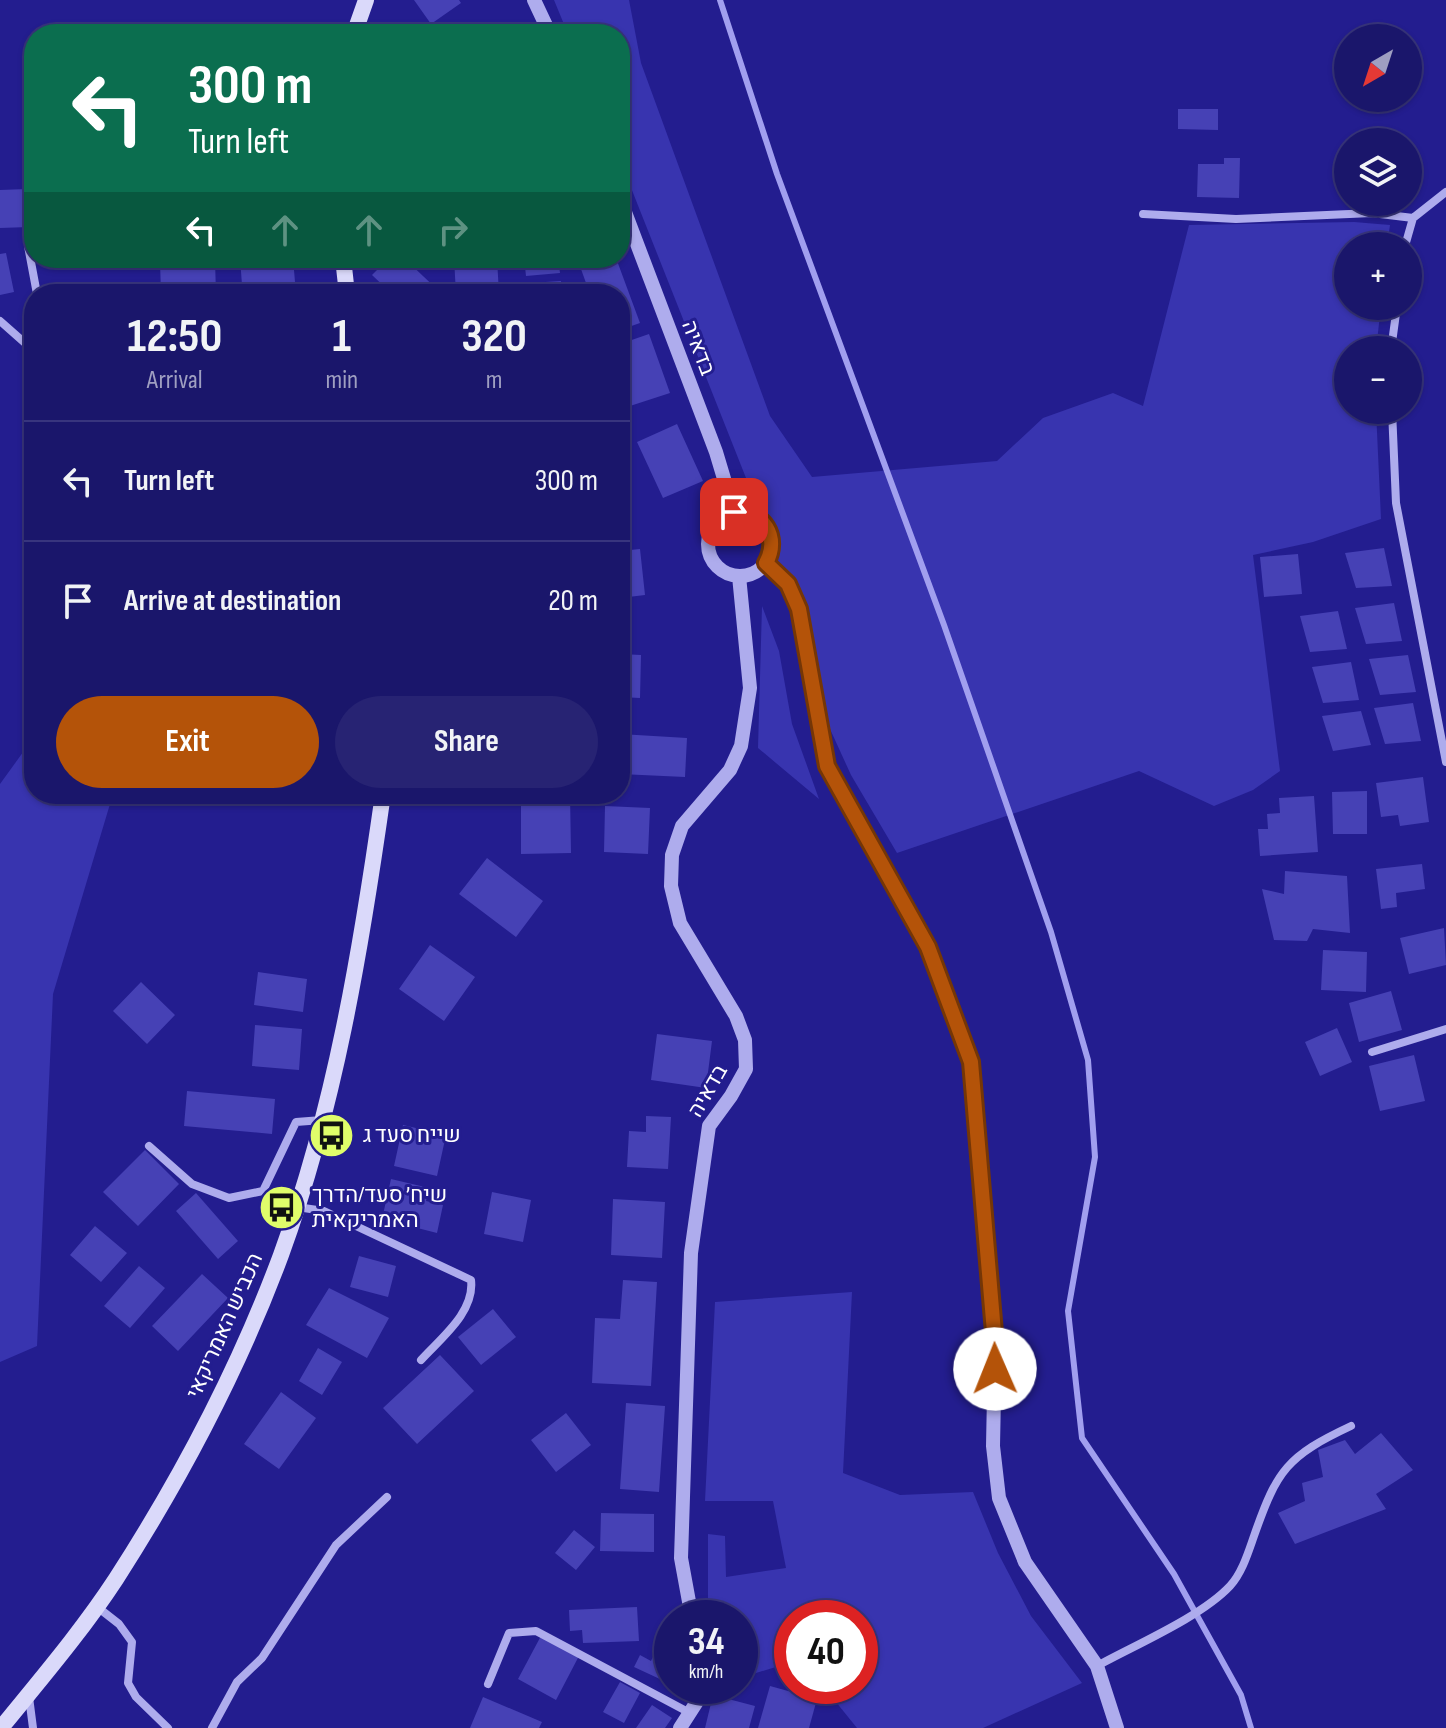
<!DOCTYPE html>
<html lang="en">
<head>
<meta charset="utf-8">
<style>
  :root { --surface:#1a166b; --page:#272373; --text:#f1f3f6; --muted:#9f9fc1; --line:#38357e; --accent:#b45309 }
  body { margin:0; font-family:"Sofia Sans Condensed",Heebo,sans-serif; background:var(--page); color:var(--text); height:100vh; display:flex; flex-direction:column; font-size:30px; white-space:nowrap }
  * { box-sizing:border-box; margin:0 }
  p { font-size:26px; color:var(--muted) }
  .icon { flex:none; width:44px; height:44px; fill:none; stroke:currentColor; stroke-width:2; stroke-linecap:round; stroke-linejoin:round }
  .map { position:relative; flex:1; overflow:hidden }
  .side { position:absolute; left:24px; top:284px; width:606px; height:520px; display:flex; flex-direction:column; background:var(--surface); border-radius:32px; box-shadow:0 2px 6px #0004,0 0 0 2px var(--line) }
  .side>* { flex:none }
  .banner { position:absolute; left:24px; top:24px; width:606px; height:244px; border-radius:32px; box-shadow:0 2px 6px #0004,0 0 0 2px var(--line); background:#0b6e4f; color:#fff; overflow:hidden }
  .needle { width:52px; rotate:219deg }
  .tools { position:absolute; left:1334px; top:24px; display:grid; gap:16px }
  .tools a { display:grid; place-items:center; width:88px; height:88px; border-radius:50%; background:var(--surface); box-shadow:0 2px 6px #0004,0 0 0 2px var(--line); font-size:40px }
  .speed { position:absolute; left:654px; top:1600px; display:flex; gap:16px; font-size:40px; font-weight:700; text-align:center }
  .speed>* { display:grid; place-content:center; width:104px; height:104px; border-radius:50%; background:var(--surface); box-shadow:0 2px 6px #0004,0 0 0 2px var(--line); line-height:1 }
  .speed small { font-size:20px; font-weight:400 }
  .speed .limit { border:12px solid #d22; background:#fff; color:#111 }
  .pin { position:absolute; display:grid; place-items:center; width:68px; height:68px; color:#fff; margin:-34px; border-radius:16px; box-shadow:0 4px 12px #0006 }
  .me { position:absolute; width:88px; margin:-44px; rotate:359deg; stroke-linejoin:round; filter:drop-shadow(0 0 6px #0008) }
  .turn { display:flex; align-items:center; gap:28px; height:168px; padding:0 32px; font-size:36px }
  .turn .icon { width:104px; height:104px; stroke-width:2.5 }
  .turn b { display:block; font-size:56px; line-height:68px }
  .lanes { display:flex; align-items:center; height:76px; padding:0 32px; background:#0003; justify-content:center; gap:40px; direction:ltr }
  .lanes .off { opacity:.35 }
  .eta { display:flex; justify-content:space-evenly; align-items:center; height:136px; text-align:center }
  .eta b { font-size:48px; font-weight:700; line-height:56px }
  .cta { display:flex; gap:16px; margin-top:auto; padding:16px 32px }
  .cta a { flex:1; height:92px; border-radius:48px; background:var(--accent); color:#fff; font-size:32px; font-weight:700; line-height:92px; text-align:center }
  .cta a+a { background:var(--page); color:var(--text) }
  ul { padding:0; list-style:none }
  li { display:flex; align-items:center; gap:24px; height:120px; padding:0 32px; border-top:2px solid var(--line) }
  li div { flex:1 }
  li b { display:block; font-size:30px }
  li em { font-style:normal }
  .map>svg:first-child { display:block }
  .green { fill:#3834af }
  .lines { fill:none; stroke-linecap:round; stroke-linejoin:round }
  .stream { stroke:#a19fef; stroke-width:6 }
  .building { fill:#4641b5 }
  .minor { stroke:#aeaced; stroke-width:8 }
  .tertiary { stroke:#aeaced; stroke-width:14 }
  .secondary { stroke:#dad9fa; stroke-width:16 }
  .route-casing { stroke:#753606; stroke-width:20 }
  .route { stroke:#b45309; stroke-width:14 }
  .labels { text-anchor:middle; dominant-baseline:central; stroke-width:6; stroke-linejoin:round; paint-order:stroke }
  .street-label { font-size:22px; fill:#fff; stroke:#231d8f }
  .poi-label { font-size:22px; fill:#fff; stroke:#231d8f; text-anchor:start }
</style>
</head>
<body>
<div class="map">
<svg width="1446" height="1728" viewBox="0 0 1446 1728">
  <rect width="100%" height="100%" fill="#231d8f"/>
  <path class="green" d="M554 0H629L641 63 770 416 812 477 997 461 1043 418 1113 393 1143 406 1189 225 1354 222 1390 225 1387 246H1348V306H1381L1376 350H1348V410H1376L1381 519 1313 542 1253 555 1280 771 1253 790 1214 806 1139 771 897 853 851 775 830 729 769 536 620 160V34H568Z
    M762 606 779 651 792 724 819 799 758 748Z
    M34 737V794H113L53 994 37 1346 0 1362V784Z
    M852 1292 843 1473 900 1495 973 1492 998 1553 1031 1616 1082 1683 983 1728H857L823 1686H860V1618H792V1662L740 1678V1618H708V1534L725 1536 726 1577 786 1568 773 1501H705L715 1302Z"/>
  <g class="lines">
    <path class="stream" d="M720 0 777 174 944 625 1051 932 1088 1060 1095 1157 1068 1311 1082 1438 1174 1574 1241 1695 1251 1728"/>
  </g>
  <path class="building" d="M414 0H459L461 3 431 24Z
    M1178 109H1218V130L1178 129Z
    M1224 158H1240L1239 198 1197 197 1198 164H1224Z
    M27 189 29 227 0 228V190Z
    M6 253 14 292 0 295V254Z
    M240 258H293L295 282 242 285Z
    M389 258H404L442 294H392L372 275Z
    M454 258H497L499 294H456Z
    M524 258H558L560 273 526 276Z
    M577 258H616L640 323 620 330V294H590Z
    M215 260 216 294H161L160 261Z
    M561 281 562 294H531L530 283Z
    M649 334 670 393 630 406 620 376V344Z
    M677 424 703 481 663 498 637 442Z
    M623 497 629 535 620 537V498Z
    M1384 548 1392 586 1356 588 1345 553Z
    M640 549 645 595 620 598V551Z
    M1298 554 1302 594 1264 597 1260 557Z
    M1394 603 1402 641 1366 644 1355 608Z
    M1338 611 1347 649 1310 652 1300 616Z
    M620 654 641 655 640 698 620 697Z
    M1408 655 1416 692 1380 695 1369 659Z
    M1351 662 1359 700 1323 703 1312 667Z
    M1413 703 1421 741 1385 744 1374 708Z
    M1361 711 1371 745 1333 751 1322 716Z
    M620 734 687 738 685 777 620 774Z
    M1423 777 1429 822 1400 826 1398 815 1381 817 1376 783Z
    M1367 791V834H1333L1332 792Z
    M521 794H570L571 853 521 854Z
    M1314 796 1318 852 1260 856 1258 829H1268L1267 814 1280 813 1279 798Z
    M605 806 650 808 648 854 604 852Z
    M487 858 543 901 516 937 459 894Z
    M1422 864 1425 889 1396 893 1397 907 1381 909 1376 869Z
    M1285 871 1347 876 1350 933 1313 929 1307 941 1274 940 1262 889 1284 894Z
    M1444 928 1446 965 1409 974 1400 938Z
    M430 945 475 977 444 1021 399 989Z
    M1323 950 1367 952 1366 992 1321 990Z
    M258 972 307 979 303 1012 254 1005Z
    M141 982 175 1015 147 1044 113 1011Z
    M1391 991 1402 1030 1359 1042 1349 1003Z
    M255 1025 302 1029 299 1070 252 1066Z
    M1337 1028 1352 1062 1320 1076 1305 1042Z
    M657 1034 712 1041 706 1088 651 1080Z
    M1414 1055 1425 1101 1380 1111 1369 1066Z
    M187 1091 275 1099 272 1134 184 1126Z
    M646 1116 671 1117 668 1169 627 1167 629 1131 646 1132Z
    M403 1125 446 1135 437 1176 394 1166Z
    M145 1150 179 1184 138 1226 103 1192Z
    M391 1179 429 1188 426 1201 443 1205 437 1233 382 1219Z
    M492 1192 531 1200 523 1242 484 1234Z
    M196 1193 238 1241 218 1259 176 1211Z
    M613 1199 665 1202 662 1258 611 1255Z
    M95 1226 127 1253 101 1282 70 1255Z
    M359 1256 396 1266 388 1297 350 1287Z
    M139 1266 165 1288 130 1328 104 1306Z
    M202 1274 228 1298 178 1351 152 1326Z
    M623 1280 657 1282 651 1386 592 1383 595 1318 620 1319Z
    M329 1288 389 1318 367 1358 306 1325Z
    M493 1309 516 1337 481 1365 458 1337Z
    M318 1348 342 1362 322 1395 299 1381Z
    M440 1355 474 1391 417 1444 383 1408Z
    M281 1392 316 1418 279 1469 244 1444Z
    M626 1403 665 1406 659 1492 620 1489Z
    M566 1413 591 1445 556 1472 531 1440Z
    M1381 1433 1413 1470 1376 1494 1386 1509 1295 1544 1278 1513 1305 1501 1302 1483 1323 1477 1318 1450 1345 1440 1355 1454Z
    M601 1513 654 1514V1552L600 1551Z
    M574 1530 595 1547 576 1570 555 1553Z
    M637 1607 639 1641 583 1643 582 1630 570 1631 569 1610Z
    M542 1634 580 1654 556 1700 518 1679Z
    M658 1646 672 1653V1674L666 1672 662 1680 634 1667 640 1655 651 1661Z
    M620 1682 640 1693 624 1723 603 1712Z
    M770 1686 817 1699 809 1728H758Z
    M713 1695 755 1706 749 1728H705Z
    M483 1697 542 1722 539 1728H470Z
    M652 1705 672 1718 665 1728H636Z"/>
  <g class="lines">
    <path class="minor" d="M1143 214 1236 219 1372 213 1413 218
      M28 246 37 294
      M1405 246 1413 218 1446 192
      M0 321 34 351
      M1391 350 1397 306
      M1392 410 1396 503 1446 762
      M1372 1052 1446 1029
      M149 1146 192 1184 229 1198 263 1191 296 1122 322 1120
      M297 1207 324 1211 471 1280C475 1312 441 1338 421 1360
      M96 1606 119 1624 132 1642 128 1683 136 1697 168 1728
      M1097 1666C1135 1645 1201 1617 1230 1586 1242 1573 1248 1553 1254 1536 1277 1470 1287 1456 1351 1426
      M488 1684 509 1633 536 1631 690 1713
      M29 1697 33 1728
      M212 1728 237 1682 262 1658 336 1545 387 1497"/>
    <path class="tertiary" d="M534 0 550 34
      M620 199 716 452 734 512
      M708 544a32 32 0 1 1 64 0a32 32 0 1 1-64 0Z
      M766 563 788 584 799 609 827 766 928 947 971 1062 995 1344 993 1446 999 1498 1025 1562 1097 1666 1117 1728
      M692 1618 681 1558 691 1253 709 1126 731 1096 746 1069 745 1040 736 1016 680 923 671 886 672 855 682 826 730 770 741 746 750 688 739 576
      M680 1728 698 1700 700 1686"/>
    <path class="secondary" d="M354 34 366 0
      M343 258 347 294
      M1 1728C40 1680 82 1631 116 1579 181 1478 239 1368 281 1255 335 1107 361 949 383 794"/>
  </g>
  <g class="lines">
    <defs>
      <path id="route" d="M734 512C764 511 780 537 766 563L788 584 799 609 827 766 928 947 971 1062 995 1344V1369"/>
    </defs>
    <use href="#route" class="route-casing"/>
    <use href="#route" class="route"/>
  </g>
  <defs>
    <symbol id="bus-disc" viewBox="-11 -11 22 22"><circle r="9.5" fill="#e0fd6a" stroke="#231d8f"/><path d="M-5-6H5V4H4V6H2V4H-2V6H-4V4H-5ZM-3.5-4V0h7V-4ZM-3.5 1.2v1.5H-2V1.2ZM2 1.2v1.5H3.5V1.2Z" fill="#111"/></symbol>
  </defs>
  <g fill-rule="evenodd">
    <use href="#bus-disc" x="306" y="1110" width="51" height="51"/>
    <use href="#bus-disc" x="256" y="1182" width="51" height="51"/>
  </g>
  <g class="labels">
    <g class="street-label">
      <text transform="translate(698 348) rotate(69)">בדאיה</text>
      <text transform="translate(708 1091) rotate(-60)">בדאיה</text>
      <text transform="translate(225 1326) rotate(-66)">הכביש האמריקאי</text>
    </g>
    <g class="poi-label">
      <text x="363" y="1135">שייח סעד ג</text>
      <text x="312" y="1195">שיח׳ סעד/הדרך<tspan x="312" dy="25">האמריקאית</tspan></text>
    </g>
  </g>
</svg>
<div class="tools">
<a><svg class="needle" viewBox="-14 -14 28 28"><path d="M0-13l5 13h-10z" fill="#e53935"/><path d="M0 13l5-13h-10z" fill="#9f9fc1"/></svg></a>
<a><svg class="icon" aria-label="layers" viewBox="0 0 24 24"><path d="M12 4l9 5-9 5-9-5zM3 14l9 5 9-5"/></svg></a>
<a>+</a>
<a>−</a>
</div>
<div class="speed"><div>34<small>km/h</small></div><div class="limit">40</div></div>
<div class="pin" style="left:734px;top:512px;background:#d93025"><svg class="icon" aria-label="arrive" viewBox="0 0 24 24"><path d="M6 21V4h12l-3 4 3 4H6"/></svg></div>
<svg class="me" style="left:995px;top:1369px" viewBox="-20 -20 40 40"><circle r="19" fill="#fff"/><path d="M0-13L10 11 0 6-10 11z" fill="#b45309"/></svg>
<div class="banner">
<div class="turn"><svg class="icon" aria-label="left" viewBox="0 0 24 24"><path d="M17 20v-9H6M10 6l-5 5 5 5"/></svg><div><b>300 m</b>Turn left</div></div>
<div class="lanes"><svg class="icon" aria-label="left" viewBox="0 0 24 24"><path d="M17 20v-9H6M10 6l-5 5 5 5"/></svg><svg class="icon off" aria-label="ahead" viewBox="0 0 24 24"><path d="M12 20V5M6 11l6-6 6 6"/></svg><svg class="icon off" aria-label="ahead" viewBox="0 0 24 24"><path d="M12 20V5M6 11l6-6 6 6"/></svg><svg class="icon off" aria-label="right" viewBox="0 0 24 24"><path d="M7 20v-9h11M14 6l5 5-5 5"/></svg></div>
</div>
<section class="side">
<div class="eta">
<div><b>12:50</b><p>Arrival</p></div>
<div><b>1</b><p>min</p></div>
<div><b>320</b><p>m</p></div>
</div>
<ul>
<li><svg class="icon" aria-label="left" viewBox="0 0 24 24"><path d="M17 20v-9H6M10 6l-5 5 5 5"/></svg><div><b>Turn left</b></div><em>300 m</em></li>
<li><svg class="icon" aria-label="arrive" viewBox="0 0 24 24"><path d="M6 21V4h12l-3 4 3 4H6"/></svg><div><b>Arrive at destination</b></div><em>20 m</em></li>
</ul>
<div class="cta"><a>Exit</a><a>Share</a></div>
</section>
</div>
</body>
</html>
